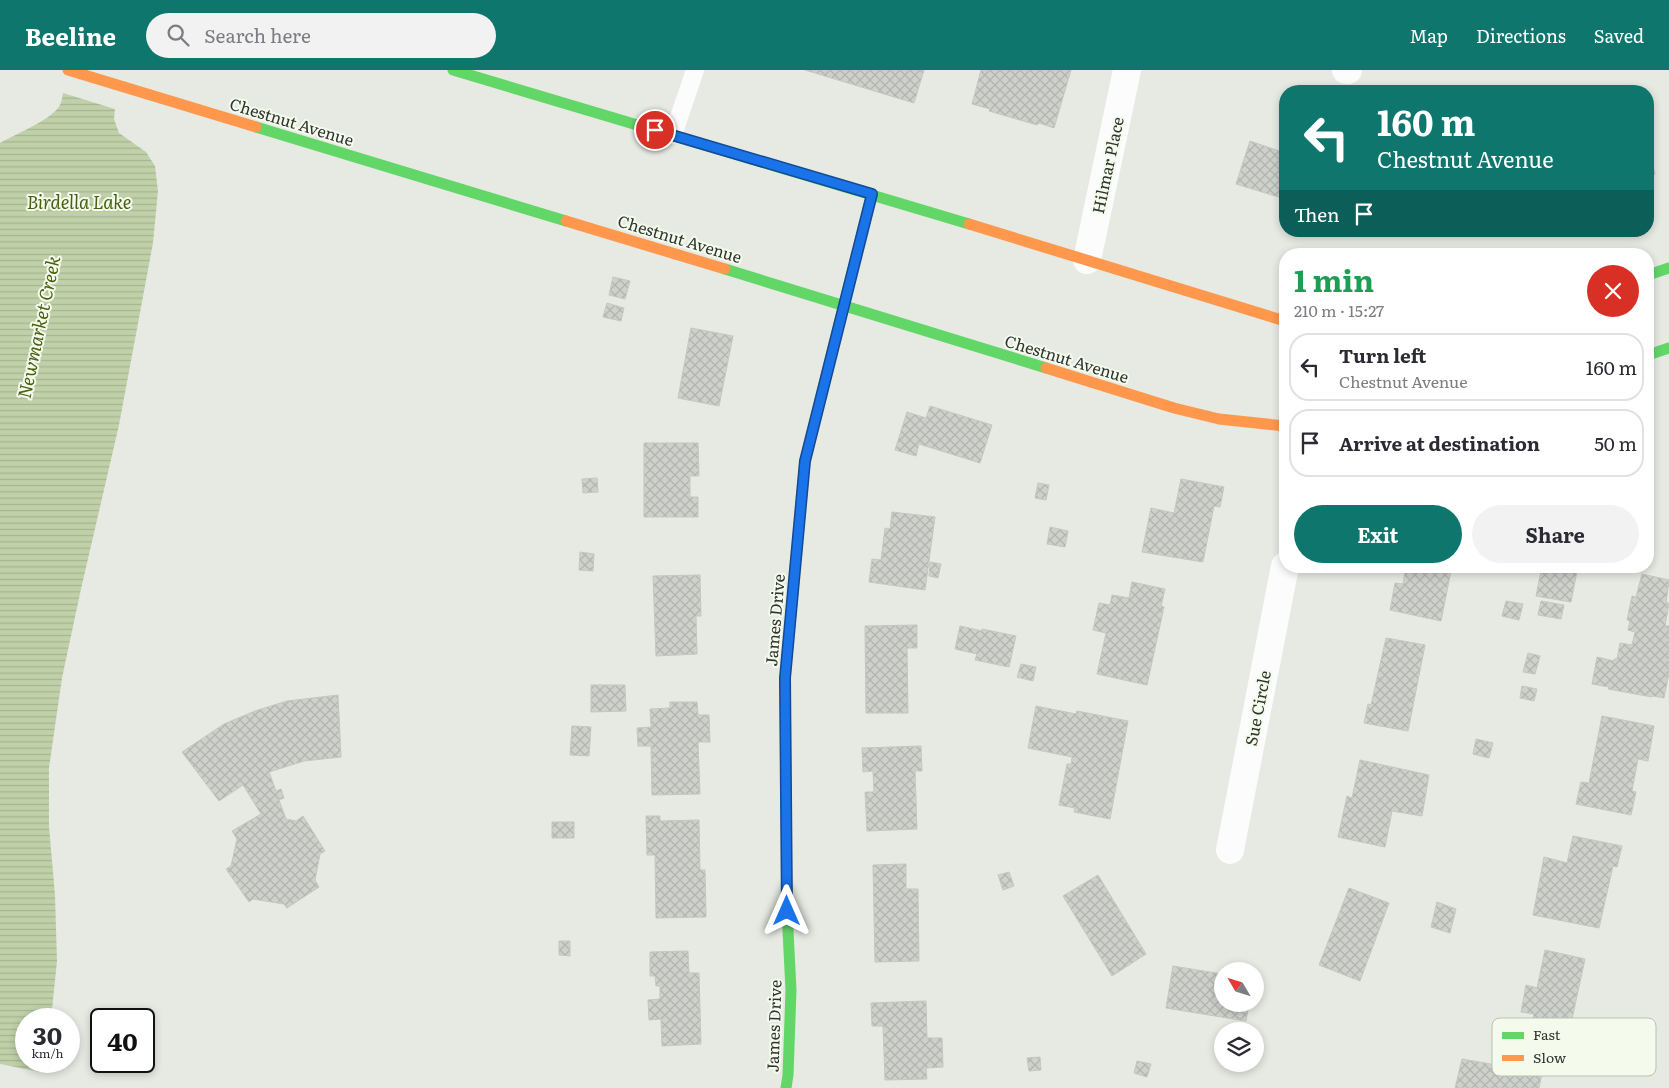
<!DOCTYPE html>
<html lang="en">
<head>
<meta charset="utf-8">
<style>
  :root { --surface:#fff; --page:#f2f2f3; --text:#2b2b33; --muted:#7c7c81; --line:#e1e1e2; --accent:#0f766e }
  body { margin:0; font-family:Literata,serif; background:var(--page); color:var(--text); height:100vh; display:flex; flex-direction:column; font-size:19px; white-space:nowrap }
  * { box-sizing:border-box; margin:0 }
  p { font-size:16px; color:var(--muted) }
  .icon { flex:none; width:28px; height:28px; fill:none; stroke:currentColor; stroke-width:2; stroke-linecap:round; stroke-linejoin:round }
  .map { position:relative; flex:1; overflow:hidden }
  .drawer { position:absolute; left:1279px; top:178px; width:375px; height:325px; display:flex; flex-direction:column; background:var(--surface); border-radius:20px; box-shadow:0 2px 8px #0003 }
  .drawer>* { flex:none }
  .guide { position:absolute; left:1279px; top:15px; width:375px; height:152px; border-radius:20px; box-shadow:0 2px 8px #0003; background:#0f766e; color:#fff; overflow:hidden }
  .needle { width:32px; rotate:308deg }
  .controls { position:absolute; left:1214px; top:892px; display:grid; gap:10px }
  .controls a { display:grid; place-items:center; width:50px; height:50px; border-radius:50%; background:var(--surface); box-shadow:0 2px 8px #0003; font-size:25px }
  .speed { position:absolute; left:15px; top:938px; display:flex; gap:10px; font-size:25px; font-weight:700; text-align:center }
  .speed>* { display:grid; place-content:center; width:65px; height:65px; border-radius:50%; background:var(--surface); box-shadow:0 2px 8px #0003; line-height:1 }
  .speed small { font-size:12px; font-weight:400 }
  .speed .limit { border:2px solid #111; border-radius:8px; background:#fff; color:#111 }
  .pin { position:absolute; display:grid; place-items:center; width:42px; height:42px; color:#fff; margin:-21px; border:2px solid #fff; border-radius:50%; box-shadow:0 1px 5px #0007 }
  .me { position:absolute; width:55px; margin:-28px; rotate:0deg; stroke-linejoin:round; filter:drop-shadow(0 0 4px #0008) }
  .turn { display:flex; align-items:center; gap:18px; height:105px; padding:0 15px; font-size:22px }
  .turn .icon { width:65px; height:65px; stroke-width:2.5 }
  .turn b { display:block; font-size:35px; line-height:42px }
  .then { display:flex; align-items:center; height:48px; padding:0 15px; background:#0003; gap:10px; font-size:19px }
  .round { display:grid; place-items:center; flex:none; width:52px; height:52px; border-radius:26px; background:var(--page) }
  .summary { display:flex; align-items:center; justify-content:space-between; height:85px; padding:0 15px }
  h1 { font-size:30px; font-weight:700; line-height:38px; color:#1e9e55 }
  .button { display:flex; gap:10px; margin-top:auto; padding:10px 15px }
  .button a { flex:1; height:58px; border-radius:30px; background:var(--accent); color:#fff; font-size:20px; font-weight:700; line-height:58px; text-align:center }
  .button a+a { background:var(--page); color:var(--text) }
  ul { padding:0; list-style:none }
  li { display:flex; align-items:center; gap:15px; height:68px; margin:0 10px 8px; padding:0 5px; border:2px solid var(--line); border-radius:20px }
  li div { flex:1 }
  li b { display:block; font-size:19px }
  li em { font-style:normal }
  header { display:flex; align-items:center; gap:30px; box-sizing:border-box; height:70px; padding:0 25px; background:var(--accent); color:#fff }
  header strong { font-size:24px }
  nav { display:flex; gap:28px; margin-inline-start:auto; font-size:18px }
  .search { width:350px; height:45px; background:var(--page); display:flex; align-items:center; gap:12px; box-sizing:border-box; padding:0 18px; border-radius:28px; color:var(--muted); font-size:19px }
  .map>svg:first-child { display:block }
  .water { fill:url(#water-rules) }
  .building { fill:url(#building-cross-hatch); stroke:#c4c7c2 }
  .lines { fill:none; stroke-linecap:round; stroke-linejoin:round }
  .lane { stroke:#fbfcfb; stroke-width:18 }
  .street { stroke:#fbfcfb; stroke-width:28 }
  .fast { stroke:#63d668; stroke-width:11 }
  .slow { stroke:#ff974d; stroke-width:11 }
  .route-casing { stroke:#114b97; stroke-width:12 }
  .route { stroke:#1a73e8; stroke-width:9 }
  .labels { text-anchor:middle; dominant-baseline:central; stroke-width:4; stroke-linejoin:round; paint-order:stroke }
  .street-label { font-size:16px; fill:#31342e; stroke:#f4fbec }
  .water-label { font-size:18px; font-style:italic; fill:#476012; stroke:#f4fbec }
  .key { fill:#f4fbec; stroke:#babfb3; stroke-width:1 }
  .key-label { font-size:14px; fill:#31342e }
</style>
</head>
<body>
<header>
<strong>Beeline</strong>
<div class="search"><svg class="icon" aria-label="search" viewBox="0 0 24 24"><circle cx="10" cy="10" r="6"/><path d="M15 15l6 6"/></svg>Search here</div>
<nav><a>Map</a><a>Directions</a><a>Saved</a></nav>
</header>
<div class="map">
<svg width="1669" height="1018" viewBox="0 0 1669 1018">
  <defs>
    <pattern id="water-rules" width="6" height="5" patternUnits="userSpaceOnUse" patternTransform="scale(1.25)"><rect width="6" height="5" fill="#c0d1a9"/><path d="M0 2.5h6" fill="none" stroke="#a5b492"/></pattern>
    <pattern id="building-cross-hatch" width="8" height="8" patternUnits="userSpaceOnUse" patternTransform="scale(1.25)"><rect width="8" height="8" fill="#ced1cb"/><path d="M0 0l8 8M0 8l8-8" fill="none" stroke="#b1b4af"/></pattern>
  </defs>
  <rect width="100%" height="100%" fill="#e6eae2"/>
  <path class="water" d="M63 23 115 39 114 49 119 63 146 82 155 96 158 121 153 173 119 355 81 519 62 608 49 698V756L55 825 57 891 51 949H26V991H43L40 1002 0 994V73C15 64 52 50 60 35 62 31 62 27 63 23Z"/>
  <path class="building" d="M805 0H924L914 33Z
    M981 0H1071L1054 58 1039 53 1037 55 989 41 990 39 972 34Z
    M1250 71 1285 83V129L1236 114Z
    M1648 78 1655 104 1648 106Z
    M613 207 630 211 625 229 609 225Z
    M607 233 624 238 621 251 603 247Z
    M691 258 733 266 719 336 678 328Z
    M930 336 992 355 980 393 919 374 916 386 895 380 907 342 926 348Z
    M644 373H698L699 406H690V427H698V447H644Z
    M597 408 598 422 583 423 582 409Z
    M1181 409 1224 417 1220 437 1214 436 1203 492 1142 482 1151 438 1174 443Z
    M1038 413 1049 415 1046 430 1035 428Z
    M892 442 935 447 925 520 869 512 872 489 881 490 885 458 890 459Z
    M1050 457 1068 461 1065 477 1047 474Z
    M580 482 594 484 593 501 579 500Z
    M930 492 941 494 938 508 929 506Z
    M1406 496H1452L1441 551 1390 540 1395 513 1403 514Z
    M1542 496H1578L1571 532 1536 526Z
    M1642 504 1669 510 1666 533H1669L1665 556H1669V603L1664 628 1653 626 1652 627 1608 619 1609 617 1592 614 1597 587 1614 591V589H1617L1620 573 1632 575 1635 562 1628 560 1630 551 1627 550 1632 526 1636 527Z
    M700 505 701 546H696L697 584 656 586 653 506Z
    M1132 512 1165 519 1161 536 1164 537 1147 615 1097 604 1106 563 1093 560 1099 533 1110 535 1112 525 1129 528Z
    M1506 531 1523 534 1519 550 1502 546Z
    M1541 531 1564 535 1561 549 1538 545Z
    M917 555V578H907L908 643H866L865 556Z
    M960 556 982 561V559L1016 566 1009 597 975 590 977 584 955 579Z
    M1386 568 1425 575 1408 661 1364 653 1368 634 1371 635Z
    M1528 583 1540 586 1535 604 1523 602Z
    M1021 594 1036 597 1033 611 1017 607Z
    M591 615H625L626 641 591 642Z
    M1522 616 1537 619 1534 631 1520 628Z
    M338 625 341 687 304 691 269 702 276 721 281 719 284 728 279 730 286 749 296 751 303 746 325 781 320 784 315 810 319 817 287 838 284 834 253 829 249 832 226 799 231 796 237 769 232 761 261 744 243 715 219 731 182 682 224 654 255 641 287 631Z
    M670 632H697L698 645H709L710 672H698L700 724 652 725 651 676H638L637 658 651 657 650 639 670 638Z
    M1036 636 1076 644 1077 641 1128 651 1110 749 1074 742 1075 738 1059 735 1067 694H1071L1072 687 1028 678Z
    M1602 646 1654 656 1648 691 1638 689 1632 721 1636 722 1631 745 1576 734 1581 712 1589 713Z
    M572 656 591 657 589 686 570 685Z
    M1476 669 1493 673 1489 688 1473 684Z
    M921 676 922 701H915L917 759 867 761 865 722H874L873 701 863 702 862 678Z
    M1360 690 1429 705 1422 746 1392 741 1385 777 1338 767 1347 726 1352 728Z
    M646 746H660V751L699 750 700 800H705L706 847 656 848 655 785H647Z
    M552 752H574V768H552Z
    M1573 766 1622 776 1617 797 1613 796 1599 858 1533 845 1544 787 1567 793Z
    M906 794V819H918L919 891 875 892 873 795Z
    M1009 802 1014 816 1003 820 998 805Z
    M1098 805 1146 884 1112 906 1063 826Z
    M1349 818 1389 833 1360 911 1319 895Z
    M1437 832 1456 839 1450 863 1431 857Z
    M559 871H570V886L559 885Z
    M1545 880 1585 889 1572 949 1579 951 1572 984 1527 975 1534 944 1521 942 1526 915 1537 918Z
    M688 881 689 903H699L701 974 662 976 661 949 649 950 648 930 660 929V916H656L655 906H650V882Z
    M1173 896 1222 904V934H1249L1246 951 1166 938Z
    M926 931 927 968H942L943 997 926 998 927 1009 885 1010 883 956H872L871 933Z
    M1040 987 1041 1000 1029 1001 1027 988Z
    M1462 989 1542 1003 1539 1018H1455Z
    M1137 991 1151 994 1147 1007 1134 1003Z"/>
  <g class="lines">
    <path class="lane" d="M673 65 695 0"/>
    <path class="street" d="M1346 0H1348
      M1087 190 1127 0
      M1230 780 1285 496"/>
    <path class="fast" d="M453 0 969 154
      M256 57 566 151
      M725 199 1046 298
      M1648 205 1669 198
      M839 254 872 124
      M1648 285 1669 278
      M786 1018 788 1005 791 920 787 841 785 608 793 521"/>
    <path class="slow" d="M68 0 256 57
      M566 151 725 199
      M969 154 1285 251
      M1046 298 1174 338 1219 349 1285 356
      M793 521 805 391 839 254"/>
  </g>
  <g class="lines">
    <defs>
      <path id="route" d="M655 60 872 124 805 391 785 608 787 841"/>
    </defs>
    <use href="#route" class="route-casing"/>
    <use href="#route" class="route"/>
  </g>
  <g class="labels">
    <g class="street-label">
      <text transform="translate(292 51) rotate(17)">Chestnut Avenue</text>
      <text transform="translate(1107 95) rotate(-78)">Hilmar Place</text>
      <text transform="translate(680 168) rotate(17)">Chestnut Avenue</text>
      <text transform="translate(1067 288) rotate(17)">Chestnut Avenue</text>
      <text transform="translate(774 550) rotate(-85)">James Drive</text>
      <text transform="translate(1257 638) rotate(-79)">Sue Circle</text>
      <text transform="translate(773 956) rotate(-88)">James Drive</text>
    </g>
    <g class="water-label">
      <text x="79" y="131">Birdella Lake</text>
      <text transform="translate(38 257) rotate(-78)">Newmarket Creek</text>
    </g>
  </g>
  <rect x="1492" y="948" width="164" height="58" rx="8" class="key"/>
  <rect x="1502" y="962" width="22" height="7" fill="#63d668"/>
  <rect x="1502" y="985" width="22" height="6" fill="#ff974d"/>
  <g class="key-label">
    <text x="1533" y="970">Fast</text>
    <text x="1533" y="993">Slow</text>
  </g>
</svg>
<div class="controls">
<a><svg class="needle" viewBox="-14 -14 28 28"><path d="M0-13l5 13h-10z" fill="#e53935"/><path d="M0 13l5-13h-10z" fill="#7c7c81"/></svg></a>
<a><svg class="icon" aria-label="layers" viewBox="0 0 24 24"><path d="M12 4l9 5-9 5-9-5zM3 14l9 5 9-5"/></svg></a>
</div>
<div class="speed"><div>30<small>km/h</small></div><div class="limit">40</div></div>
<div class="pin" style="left:655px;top:60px;background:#d93025"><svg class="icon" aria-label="arrive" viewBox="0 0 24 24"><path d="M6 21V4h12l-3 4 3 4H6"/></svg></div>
<svg class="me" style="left:787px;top:841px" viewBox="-20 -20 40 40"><path d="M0-17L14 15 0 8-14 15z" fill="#1a73e8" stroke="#fff" stroke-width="4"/></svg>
<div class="guide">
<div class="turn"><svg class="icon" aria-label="left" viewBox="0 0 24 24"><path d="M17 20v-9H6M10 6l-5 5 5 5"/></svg><div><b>160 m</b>Chestnut Avenue</div></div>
<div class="then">Then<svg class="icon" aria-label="arrive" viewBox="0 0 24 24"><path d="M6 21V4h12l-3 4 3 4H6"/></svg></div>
</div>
<section class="drawer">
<div class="summary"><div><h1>1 min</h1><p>210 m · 15:27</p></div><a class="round" style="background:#d93025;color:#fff"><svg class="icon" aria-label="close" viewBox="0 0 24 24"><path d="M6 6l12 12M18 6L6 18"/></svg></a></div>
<ul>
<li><svg class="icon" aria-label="left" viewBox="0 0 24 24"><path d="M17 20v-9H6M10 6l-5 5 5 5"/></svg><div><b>Turn left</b><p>Chestnut Avenue</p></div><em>160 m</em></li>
<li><svg class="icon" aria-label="arrive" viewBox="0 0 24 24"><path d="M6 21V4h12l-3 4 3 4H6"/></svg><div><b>Arrive at destination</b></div><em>50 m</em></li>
</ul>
<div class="button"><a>Exit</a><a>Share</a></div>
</section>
</div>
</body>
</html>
